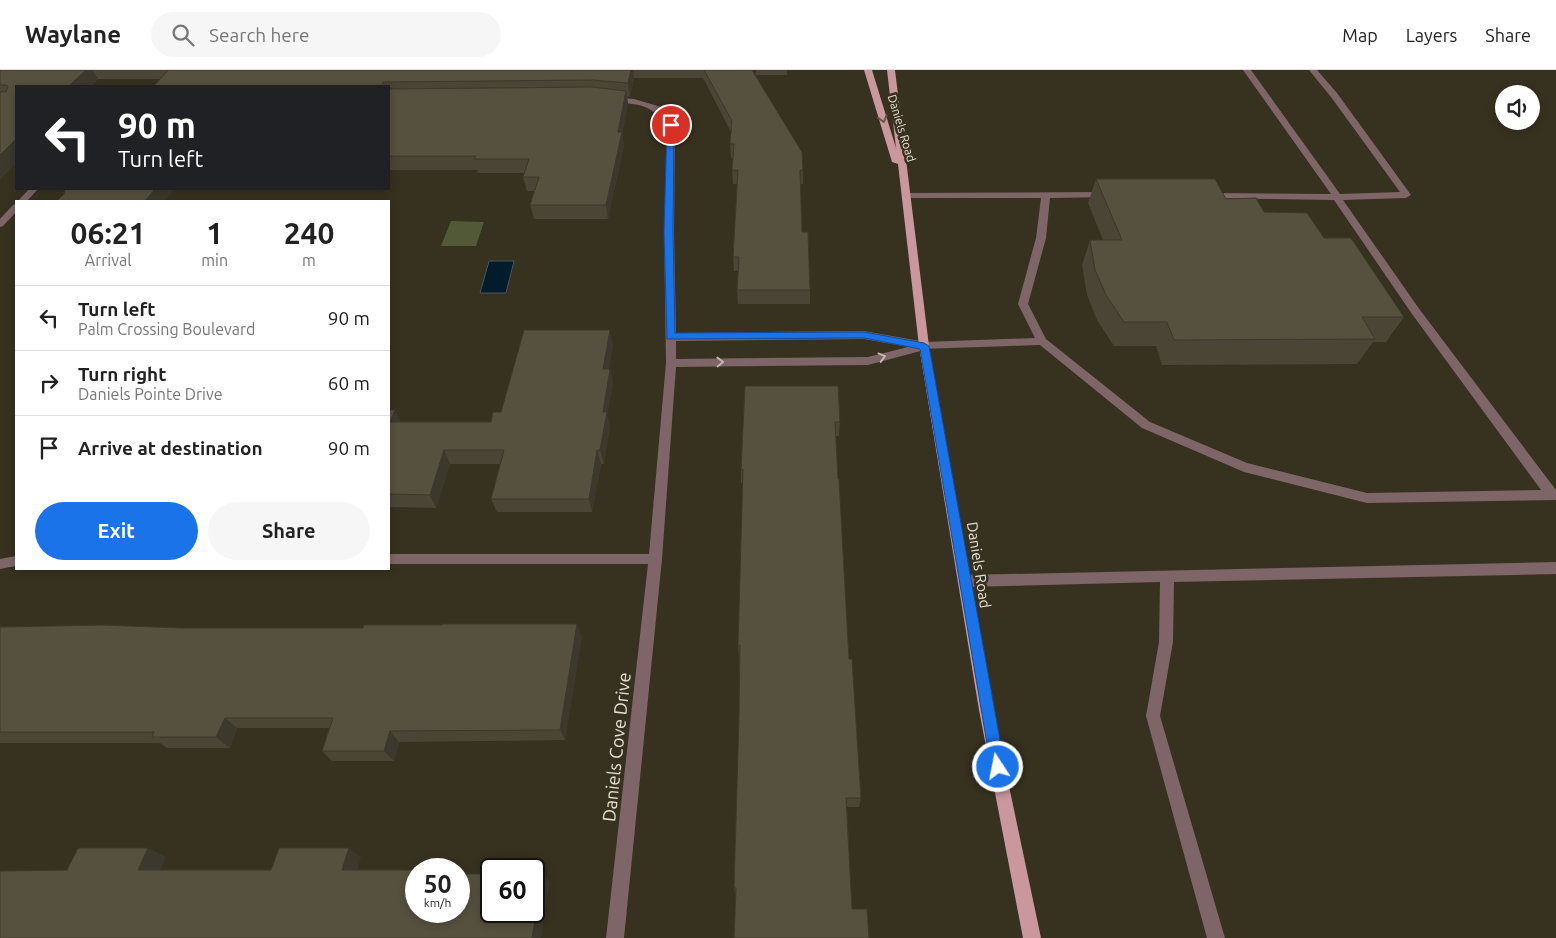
<!DOCTYPE html>
<html lang="en">
<head>
<meta charset="utf-8">
<style>
  :root { --surface:#fff; --page:#f6f6f6; --text:#222; --muted:#767676; --line:#e0e0e0; --accent:#1a73e8 }
  body { margin:0; font-family:Ubuntu,sans-serif; background:var(--page); color:var(--text); height:100vh; display:flex; flex-direction:column; font-size:19px; white-space:nowrap }
  * { box-sizing:border-box; margin:0 }
  p { font-size:16px; color:var(--muted) }
  .icon { flex:none; width:28px; height:28px; fill:none; stroke:currentColor; stroke-width:2; stroke-linecap:round; stroke-linejoin:round }
  .map { position:relative; flex:1; overflow:hidden }
  .side { position:absolute; left:15px; top:130px; width:375px; height:370px; display:flex; flex-direction:column; background:var(--surface); border-radius:0px; box-shadow:0 2px 8px #0003 }
  .side>* { flex:none }
  .top-card { position:absolute; left:15px; top:15px; width:375px; height:105px; border-radius:0px; box-shadow:0 2px 8px #0003; background:#202124; color:#fff; overflow:hidden }
  .tools { position:absolute; left:1495px; top:15px; display:grid; gap:10px }
  .tools a { display:grid; place-items:center; width:45px; height:45px; border-radius:50%; background:var(--surface); box-shadow:0 2px 8px #0003; font-size:25px }
  .speed { position:absolute; left:405px; top:788px; display:flex; gap:10px; font-size:25px; font-weight:700; text-align:center }
  .speed>* { display:grid; place-content:center; width:65px; height:65px; border-radius:50%; background:var(--surface); box-shadow:0 2px 8px #0003; line-height:1 }
  .speed small { font-size:12px; font-weight:400 }
  .speed .limit { border:2px solid #111; border-radius:8px; background:#fff; color:#111 }
  .pin { position:absolute; display:grid; place-items:center; width:42px; height:42px; color:#fff; margin:-21px; border:2px solid #fff; border-radius:50%; box-shadow:0 1px 5px #0007 }
  .me { position:absolute; width:55px; margin:-28px; rotate:349deg; stroke-linejoin:round; filter:drop-shadow(0 0 4px #0008) }
  .turn { display:flex; align-items:center; gap:18px; height:105px; padding:0 20px; font-size:22px }
  .turn .icon { width:65px; height:65px; stroke-width:2.5 }
  .turn b { display:block; font-size:35px; line-height:42px }
  .eta { display:flex; justify-content:space-evenly; align-items:center; height:85px; text-align:center }
  .eta b { font-size:30px; font-weight:700; line-height:35px }
  .button { display:flex; gap:10px; margin-top:auto; padding:10px 20px }
  .button a { flex:1; height:58px; border-radius:30px; background:var(--accent); color:#fff; font-size:20px; font-weight:700; line-height:58px; text-align:center }
  .button a+a { background:var(--page); color:var(--text) }
  ul { padding:0; list-style:none }
  li { display:flex; align-items:center; gap:15px; height:65px; padding:0 20px; border-top:1px solid var(--line) }
  li div { flex:1 }
  li b { display:block; font-size:19px }
  li em { font-style:normal }
  header { display:flex; align-items:center; gap:30px; box-sizing:border-box; height:70px; padding:0 25px; background:var(--surface); border-bottom:1px solid var(--line) }
  header strong { font-size:24px }
  nav { display:flex; gap:28px; margin-inline-start:auto; font-size:18px }
  .search { width:350px; height:45px; background:var(--page); display:flex; align-items:center; gap:12px; box-sizing:border-box; padding:0 18px; border-radius:28px; color:var(--muted); font-size:19px }
  .map>svg:first-child { display:block }
  .green { fill:#515936 }
  .water { fill:#021c2b; stroke:#46575f }
  .lines { fill:none; stroke-linecap:round; stroke-linejoin:round }
  .lane { fill:#7e6567; fill-rule:evenodd }
  .street { fill:#7e6567; fill-rule:evenodd }
  .primary { fill:#ca979c; fill-rule:evenodd }
  .wall { fill:#4a4535 }
  .shaded-wall { fill:#3c382b }
  .building { fill:#56503e; stroke:#3c382b }
  .oneway { stroke:#6a554b }
  .oneway2 { stroke:#c2b6b0 }
  .route { fill:#1a73e8; stroke:#114b97 }
  .labels { text-anchor:middle; dominant-baseline:central; stroke-width:5; stroke-linejoin:round; paint-order:stroke }
  .far-street-label { font-size:12px; fill:#e6e2d7; stroke:#37311f }
  .street-label { font-size:15px; fill:#e6e2d7; stroke:#37311f }
  .near-street-label { font-size:18px; fill:#e6e2d7; stroke:#37311f }
</style>
</head>
<body>
<header>
<strong>Waylane</strong>
<div class="search"><svg class="icon" aria-label="search" viewBox="0 0 24 24"><circle cx="10" cy="10" r="6"/><path d="M15 15l6 6"/></svg>Search here</div>
<nav><a>Map</a><a>Layers</a><a>Share</a></nav>
</header>
<div class="map">
<svg width="1556" height="868" viewBox="0 0 1556 868">
  <rect width="100%" height="100%" fill="#37311f"/>
  <path class="green" d="M451 151 484 152 476 176H441Z"/>
  <path class="water" d="M489 191H514L506 223H480Z"/>
  <g class="lines">
    <path class="lane" d="M1243 0H1251L1340 124 1400 122 1331 27 1309 0H1317L1337 23 1411 125 1406 128 1343 130 1420 240 1556 420V430L1367 433 1244 402 1142 358 1040 275 920 279 919 276 920 273 924 272 1035 268 1018 234 1036 168 1041 128H907L902 125 904 123 1107 122 1112 125 1110 127 1050 128 1046 168 1028 234 1046 269 1150 352 1247 393 1367 423 1541 420 1412 244 1334 130 1207 128 1205 126 1210 123 1331 124Z
      M1556 492V504L1174 512 1173 572 1160 646 1225 868H1207L1146 646 1159 572 1160 512 965 517 960 515 958 511 960 507 965 505Z"/>
    <path class="street" d="M608 27 634 29 661 37 675 55 674 162 676 263 864 261 920 271 928 273 929 276 928 279 868 295 676 297 662 489 624 868H606L648 494H389V484H649L666 293 664 162 667 55C646 30 637 36 608 31ZM864 269 908 277 868 287 676 289V271Z
      M29 119H38L27 131H18Z
      M16 134V142L3 156 0 157V149L13 135Z
      M16 486V496L0 499V489Z"/>
    <path class="primary" d="M864 0H872L896 78 887 0H895L929 276 993 640 1041 868H1023L979 640 919 276 898 94 892 92Z"/>
  </g>
  <path class="wall" d="M0 0H752L756 5V0H787V5H756L803 100V114H800L802 162 810 220V234H738L737 220 738 201H734L733 187 737 114H733L732 100 733 88H731L730 74 731 62 703 8H634L630 27 627 26 628 34 622 64 624 75 608 149H534L530 135 534 121H527L523 107 524 103H478L477 100H389V16H154L160 9H98L91 16H16V93L0 109Z
    M1096 109 1226 129 1264 142 1324 168 1404 247 1386 272H1373L1357 294 1162 295 1156 276H1114L1097 250 1087 225 1082 195 1090 170H1103L1088 133Z
    M613 274 609 299H610L613 313 607 346 610 356 604 394H601L592 442H497L491 429 500 394H450L436 438 389 437V340L400 352H491L501 342Z
    M745 316 840 352 839 366H836L838 409 849 589 861 728 859 737H847L852 839 869 868 735 825 734 818 739 646V587L738 575 743 413H741V399Z
    M0 557 181 558 582 566 565 670 399 672 394 691H332L322 681 329 658H237L230 678H167L160 673H0Z"/>
  <path class="shaded-wall" d="M86 0H92L98 9 91 16H69Z
    M631 0H633L634 8 630 27 628 13Z
    M626 21 628 34 622 64 624 75 608 149 606 135 618 62Z
    M16 69V93L0 109V85Z
    M155 119H174L165 131H145Z
    M610 260 613 274 606 313 603 299Z
    M610 299 613 313 607 346 610 356 604 394 600 380 603 342Z
    M395 340 402 354 390 352Z
    M444 380 450 394 436 438 430 425Z
    M597 380 601 394 592 442 589 429Z
    M577 554 582 566 565 670 560 660Z
    M225 648 237 658 230 678 216 667Z
    M390 661 399 672 394 691 384 681Z
    M148 778 166 787 157 809 138 800Z
    M349 778 361 787 355 809 342 800Z
    M543 803 550 812 541 868H532Z"/>
  <path class="building" d="M0 0H86L69 16H16V69L0 85V22H6L8 17 7 15H0Z
    M168 0H631L628 13 592 10 383 12 382 16H154Z
    M704 0H752L802 82 803 100H800L802 162H808L810 220H737L739 187H733L738 100H732L734 74H730L732 51Z
    M592 17 626 21 618 62H622L606 135H530L539 107H523L529 89H474L476 86H389V19Z
    M1096 109H1215L1226 129 1256 128 1264 142 1307 143 1324 168H1351L1404 247H1362L1375 269 1174 270 1167 252H1124L1106 225 1095 200 1090 170H1122Z
    M66 119H155L145 131H57L65 123H63Z
    M524 260H610L603 299H610L603 342H607L600 380H597L589 429H491L504 380H444L430 425 389 424V340H395L390 352H491L493 342H501Z
    M745 316H838L840 352H835L838 409H839L849 589H852L861 728H846L852 839H867L869 868H734L736 818H734L739 646 740 575H738L743 399H741Z
    M443 554H577L560 660 390 661 384 681H322L333 648H225L216 667H152L154 662H0V557L102 555 181 558H363L364 555H442Z
    M78 778H148L138 800H271L279 778H349L342 800H416V841H459V804H491V841H534V803H543L532 868H0V801L67 800Z"/>
  <defs><path id="oneway-chevron" d="M-2-3.5L2.5 0L-2 3.5" fill="none" stroke-width="1.6" stroke-linecap="round" stroke-linejoin="round" transform="scale(1.25)"/></defs>
  <use class="oneway" href="#oneway-chevron" transform="translate(883 49) rotate(73)"/>
  <g class="oneway2">
    <use href="#oneway-chevron" transform="translate(882 287) rotate(-15)"/>
    <use href="#oneway-chevron" transform="translate(720 292) rotate(-1)"/>
  </g>
  <path class="route" d="M671 53 674 55 673 162 675 263 864 262 924 273 929 276 1005 697 1003 701 998 703 993 701 991 697 920 279 864 268 667 269 664 162 667 55Z"/>
  <g class="labels">
    <g class="far-street-label">
      <text transform="translate(902 58) rotate(73)">Daniels Road</text>
    </g>
    <g class="street-label">
      <text transform="translate(979 495) rotate(81)">Daniels Road</text>
    </g>
    <g class="near-street-label">
      <text transform="translate(616 677) rotate(-84)">Daniels Cove Drive</text>
    </g>
  </g>
</svg>
<div class="tools">
<a><svg class="icon" aria-label="sound" viewBox="0 0 24 24"><path d="M4 9h4l5-4v14l-5-4H4zM17 9q2 3 0 6"/></svg></a>
</div>
<div class="speed"><div>50<small>km/h</small></div><div class="limit">60</div></div>
<div class="pin" style="left:671px;top:55px;background:#d93025"><svg class="icon" aria-label="arrive" viewBox="0 0 24 24"><path d="M6 21V4h12l-3 4 3 4H6"/></svg></div>
<svg class="me" style="left:998px;top:697px" viewBox="-20 -20 40 40"><circle r="17" fill="#1a73e8" stroke="#fff" stroke-width="3"/><path d="M0-11L8 9 0 5-8 9z" fill="#fff"/></svg>
<div class="top-card">
<div class="turn"><svg class="icon" aria-label="left" viewBox="0 0 24 24"><path d="M17 20v-9H6M10 6l-5 5 5 5"/></svg><div><b>90 m</b>Turn left</div></div>
</div>
<section class="side">
<div class="eta">
<div><b>06:21</b><p>Arrival</p></div>
<div><b>1</b><p>min</p></div>
<div><b>240</b><p>m</p></div>
</div>
<ul>
<li><svg class="icon" aria-label="left" viewBox="0 0 24 24"><path d="M17 20v-9H6M10 6l-5 5 5 5"/></svg><div><b>Turn left</b><p>Palm Crossing Boulevard</p></div><em>90 m</em></li>
<li><svg class="icon" aria-label="right" viewBox="0 0 24 24"><path d="M7 20v-9h11M14 6l5 5-5 5"/></svg><div><b>Turn right</b><p>Daniels Pointe Drive</p></div><em>60 m</em></li>
<li><svg class="icon" aria-label="arrive" viewBox="0 0 24 24"><path d="M6 21V4h12l-3 4 3 4H6"/></svg><div><b>Arrive at destination</b></div><em>90 m</em></li>
</ul>
<div class="button"><a>Exit</a><a>Share</a></div>
</section>
</div>
</body>
</html>
